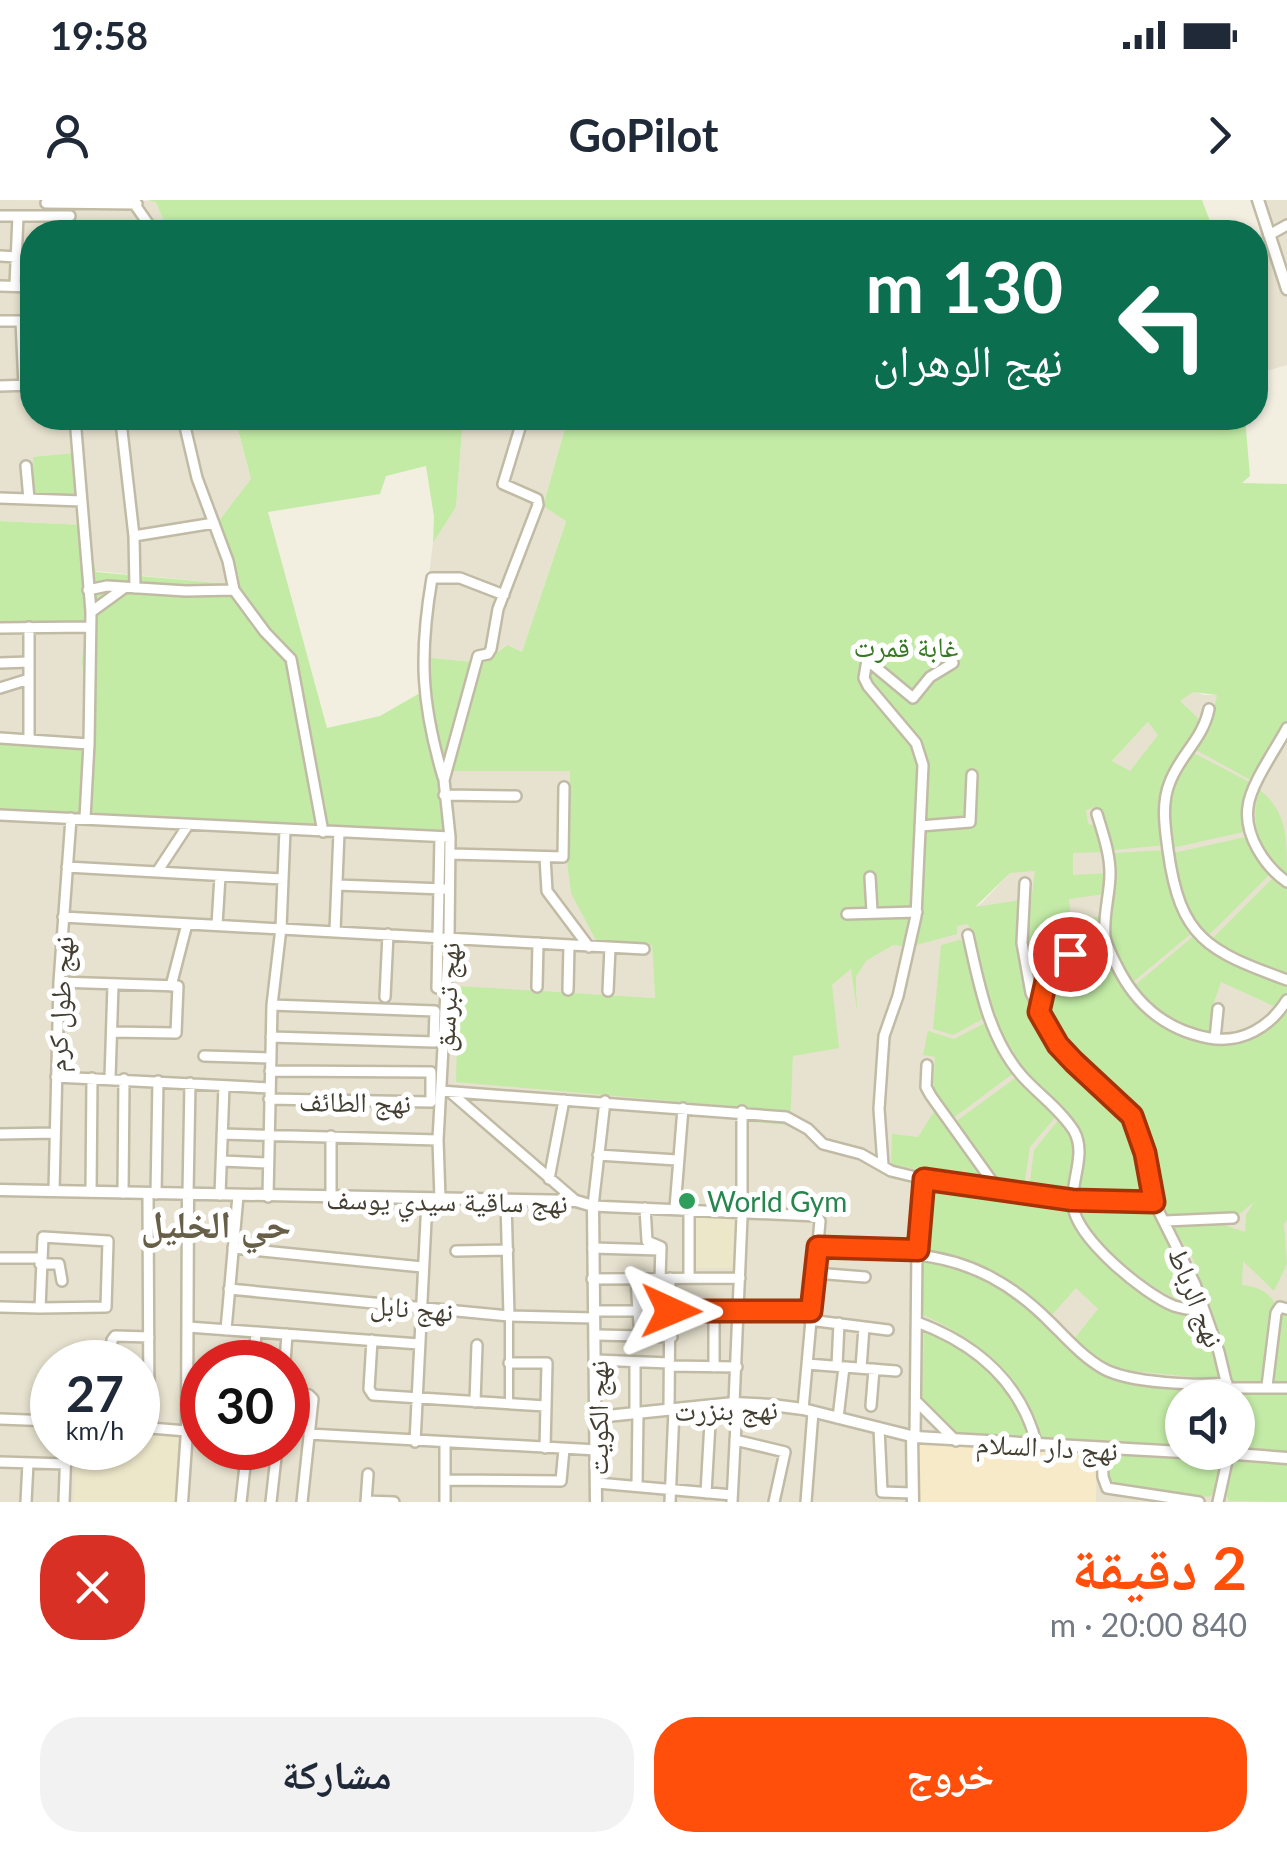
<!DOCTYPE html>
<html lang="ar">
<head>
<meta charset="utf-8">
<style>
  :root { --surface:#fff; --page:#f2f2f3; --text:#1f2937; --muted:#747a83; --accent:#ff4f0b }
  body { margin:0; font-family:Lato,"Noto Naskh Arabic",sans-serif; background:var(--page); color:var(--text); direction:rtl; height:100vh; display:flex; flex-direction:column; font-size:38px; white-space:nowrap }
  * { box-sizing:border-box; margin:0 }
  p { font-size:32px; color:var(--muted) }
  .icon { flex:none; width:55px; height:55px; fill:none; stroke:currentColor; stroke-width:2; stroke-linecap:round; stroke-linejoin:round }
  .map { position:relative; height:1302px; overflow:hidden; direction:ltr }
  .drawer { display:flex; flex-direction:column; background:var(--surface); flex:1 }
  .drawer>* { flex:none }
  .guide { position:absolute; left:20px; top:20px; width:1248px; height:210px; border-radius:40px; box-shadow:0 2px 8px #0004; direction:rtl; background:#0b6e4f; color:#fff; overflow:hidden }
  .buttons { position:absolute; left:1165px; top:1180px; display:grid; gap:20px }
  .buttons a { display:grid; place-items:center; width:90px; height:90px; border-radius:50%; background:var(--surface); box-shadow:0 2px 8px #0004; font-size:50px }
  .speed { position:absolute; left:30px; top:1140px; display:flex; gap:20px; font-size:50px; font-weight:700; text-align:center }
  .speed>* { display:grid; place-content:center; width:130px; height:130px; border-radius:50%; background:var(--surface); box-shadow:0 2px 8px #0004; line-height:1 }
  .speed small { font-size:25px; font-weight:400 }
  .speed .limit { border:15px solid #d22; background:#fff; color:#111 }
  .pin { position:absolute; display:grid; place-items:center; width:85px; height:85px; color:#fff; margin:-42px; border:5px solid #fff; border-radius:50%; box-shadow:0 2px 10px #0007 }
  .me { position:absolute; width:110px; margin:-55px; rotate:91deg; stroke-linejoin:round; filter:drop-shadow(0 0 8px #0008) }
  .turn { display:flex; align-items:center; gap:35px; height:210px; padding:0 40px; font-size:45px }
  .turn .icon { width:130px; height:130px; stroke-width:2.5 }
  .turn b { display:block; font-size:70px; line-height:85px }
  .round { display:grid; place-items:center; flex:none; width:105px; height:105px; border-radius:40px; background:var(--page) }
  .overview { display:flex; align-items:center; justify-content:space-between; height:170px; padding:0 40px }
  h1 { font-size:60px; font-weight:700; line-height:75px; color:var(--accent) }
  .primary-button { display:flex; gap:20px; margin-top:auto; padding:20px 40px }
  .primary-button a { flex:1; height:115px; border-radius:40px; background:var(--accent); color:#fff; font-size:40px; font-weight:700; line-height:115px; text-align:center }
  .primary-button a+a { background:var(--page); color:var(--text) }
  .status { display:flex; justify-content:space-between; align-items:center; height:70px; padding:0 50px; background:var(--surface); direction:ltr }
  .status svg { height:28px; fill:currentColor }
  header { display:flex; justify-content:space-between; align-items:center; height:130px; padding:0 40px; background:var(--surface); font-size:45px; font-weight:700 }
  .map>svg:first-child { display:block }
  .residential { fill:#e7e2cf; fill-rule:evenodd }
  .commercial { fill:#f7eac9 }
  .education { fill:#ede7ca }
  .green { fill:#c3eba6; fill-rule:evenodd }
  .lines { fill:none; stroke-linecap:round; stroke-linejoin:round }
  .pedestrian-casing { stroke:#c1bba6; stroke-width:11 }
  .minor-casing { stroke:#c1bba6; stroke-width:14 }
  .tertiary-casing { stroke:#c1bba6; stroke-width:15 }
  .pedestrian { stroke:#fff; stroke-width:6 }
  .minor { stroke:#fff; stroke-width:9 }
  .tertiary { stroke:#fff; stroke-width:10 }
  .route-casing { stroke:#a63307; stroke-width:25 }
  .route { stroke:#ff4f0b; stroke-width:18 }
  .leisure-dot { fill:#2e9e5b; stroke:#fff; stroke-width:4 }
  .labels { text-anchor:middle; dominant-baseline:central; stroke-width:10; stroke-linejoin:round; paint-order:stroke }
  .park-label { font-size:28px; fill:#377922; stroke:#fff }
  .street-label { font-size:28px; fill:#443f32; stroke:#fff }
  .leisure-label { font-size:28px; fill:#27864d; stroke:#fff; text-anchor:start }
  .district-label { font-size:38px; font-weight:bold; fill:#675f48; stroke:#fff }
</style>
</head>
<body>
<div class="status"><b>19:58</b><svg viewBox="0 0 49 12"><path d="M0 12V9h3v3zM5 12V6h3v6zM10 12V3h3v9zM15 12V0h3v12zM26 1h20v11H26zM47 4h2v5h-2z"/></svg></div>
<header><svg class="icon" aria-label="forward" viewBox="0 0 24 24"><path d="M9 5l7 7-7 7"/></svg>GoPilot<svg class="icon" aria-label="person" viewBox="0 0 24 24"><circle cx="12" cy="8" r="4"/><path d="M4 21q1-7 8-7t8 7"/></svg></header>
<div class="map">
<svg width="1287" height="1302" viewBox="0 0 1287 1302">
  <rect width="100%" height="100%" fill="#f2efe1"/>
  <path class="residential" d="M0 0 156 1 168 32H32V218H235L251 279 230 384 95 371 85 325 0 321Z
    M1252 0H1287V165L1256 174 1255 36 1262 33Z
    M463 218H568L543 306 566 320 522 453 506 445 483 463 422 457 423 422 433 343 456 307Z
    M0 421 86 424 82 460 87 542 0 540Z
    M1193 491 1204 495H1218L1287 518V1302H0V609L446 630 437 571H570L567 663 571 693 652 745 655 798 458 787 789 925 793 856 832 785 851 768 857 798 856 777 865 761 856 733 957 726 971 709 982 703 1148 522ZM52 1162H138V1248H52ZM202 1162H288V1248H202ZM1182 1198H1238V1252H1182Z"/>
  <path class="commercial" d="M916 1241 1097 1253 1096 1302H919Z"/>
  <path class="education" d="M691 1014H737V1068H691Z
    M138 1233 178 1235 175 1302H74L76 1248H138Z"/>
  <path class="green" d="M147 0H1202L1214 32H168L156 2Z
    M235 218H463L456 307 433 343 434 317 426 266 386 276 380 294 268 312 327 528 380 516 420 493 422 457 483 463 507 445 522 452 566 321 543 306 568 218H1245L1250 276 1242 283 1287 284V520L1254 582 1194 549 1210 525 1217 495 1193 492 1180 501 1202 522 1169 575 1166 645 1114 650 1101 611 1096 607 1086 610 1088 624 1098 626 1106 652 1073 653V675L1107 673 1105 694 1069 699 1071 721 1103 716 1100 734 1066 750 1054 762 1045 736 1026 741 1035 671 1010 673 975 707 1021 700C1014 758 1025 821 1071 863 1086 878 1118 897 1129 914 1140 931 1144 968 1148 988L1140 993 1079 992C1081 975 1086 955 1082 938 1076 912 1030 883 1014 855 989 813 982 770 968 724L957 726V734L909 747 893 745 866 761 856 777 857 811 851 769 832 785 839 848 793 856 790 925 751 922 750 908 456 882 458 786 655 798 652 745 599 746 571 693 567 663 570 571H437L446 631 0 609V540L87 542 82 460 86 424 0 421V321L85 325 96 372 229 384 213 329 251 279ZM1148 522 1158 535 1130 571 1112 561Z
    M74 253 76 298 35 296 33 257Z
    M1192 552 1253 584 1248 631 1172 648C1168 603 1166 591 1192 552Z
    M1260 590C1287 612 1287 637 1287 674 1259 659 1248 617 1260 590Z
    M1250 636 1271 673 1207 737C1184 714 1179 684 1173 653Z
    M1166 650 1193 732 1133 782 1110 742 1108 733 1115 653Z
    M1274 677 1287 684V775L1237 757 1211 740Z
    M1196 734 1287 783V792L1278 808 1221 782 1212 808 1216 813 1212 832C1177 826 1158 813 1135 785Z
    M959 740 966 742 985 818 953 835 933 829 941 745Z
    M1098 747 1106 751C1118 770 1129 794 1144 810 1184 851 1252 855 1287 808V1020L1284 1024 1287 1064 1274 1091 1243 1061 1242 1085C1254 1086 1267 1090 1274 1102L1265 1183 1233 1182 1193 1059 1173 1027 1175 1023H1218L1245 1032 1246 1015 1254 1002 1238 1015H1166C1158 999 1149 957 1153 939H1147C1143 927 1140 913 1131 904 1102 874 1035 842 1048 791 1055 765 1075 756 1098 747Z
    M987 822 1015 872 952 919 933 892 935 857 923 855 928 831 954 839Z
    M1018 876 1057 915 1030 947 1024 987 1003 985 955 922Z
    M935 910 985 979 982 983 891 964 892 934 918 937Z
    M1060 918 1076 944 1070 992 1029 987 1034 950Z
    M930 984 1065 1004 1075 1023 1164 1105 1206 1121 1224 1176 1220 1180 1116 1169 1094 1157 1074 1139 1098 1109 1076 1088 1051 1116C1009 1078 979 1061 923 1050Z
    M1079 1004 1151 1006 1189 1068 1198 1104C1167 1107 1081 1036 1079 1004Z
    M922 1060 953 1063 1001 1084 1107 1173 1225 1188 1226 1197 1182 1198V1247L1042 1241C1021 1182 981 1140 923 1115Z
    M1281 1109 1287 1114V1184L1272 1183Z
    M924 1127C972 1154 1021 1182 1032 1242L958 1238 922 1203Z
    M1239 1189 1287 1192V1252L1238 1247V1198L1234 1193Z
    M1112 1252 1221 1259 1214 1293 1209 1297 1114 1286 1107 1279V1256Z
    M1236 1259 1287 1264V1302L1229 1301 1225 1293Z"/>
  <g class="lines">
    <defs>
      <path id="pedestrian" d="M509 1204V1116"/>
      <path id="minor" d="M133 2 154 32
        M46 3 137 4
        M0 16H70
        M70 30 119 32
        M1269 35 1287 25
        M0 56 17 57
        M0 86 32 87
        M15 86 18 16
        M0 121H21L24 186
        M0 186 32 185
        M183 218 197 278 228 361 234 390 265 432 291 459 323 632
        M121 222 134 336 135 388
        M26 266 29 299
        M0 298 82 301
        M134 336 214 323
        M88 390 107 386 186 391 234 390
        M91 412 124 388
        M0 428 89 427
        M867 460 864 478 868 486 916 543 923 565 916 716 898 796 884 836 879 909 883 965
        M867 460 913 498 930 477 953 463
        M0 463 29 462
        M29 479V539
        M0 488 29 479V427
        M1209 509C1203 539 1180 555 1170 582 1161 603 1165 628 1168 650 1180 739 1208 751 1287 780
        M1287 528C1276 549 1250 585 1248 607 1244 635 1265 667 1287 682
        M0 538 89 544 91 412 75 218
        M443 577C421 502 419 455 432 378H460L504 395
        M444 595 516 596
        M1097 614C1103 634 1110 653 1110 674 1110 694 1103 715 1105 736 1106 745 1112 756 1116 764 1135 804 1166 830 1209 838 1242 844 1270 827 1287 800
        M0 615 450 637
        M85 618 89 544
        M920 626 970 622 972 575
        M450 654 563 657 564 587
        M545 657 547 691 589 747
        M67 667 283 679
        M157 672 188 625
        M870 677 872 711
        M1025 683 1022 743 1031 793 1058 845 1132 915 1145 953 1154 1002 1195 1084 1219 1152 1230 1198
        M337 685 444 689
        M847 714 917 712
        M63 717 644 749
        M217 725 220 676
        M335 731 339 632
        M968 735C979 784 988 837 1022 876 1038 894 1061 910 1074 931 1087 954 1070 982 1073 1006 1077 1039 1144 1094 1174 1106 1183 1109 1193 1110 1203 1111
        M59 782 178 786 176 833 112 832
        M171 786 187 724
        M537 787 538 743
        M437 788 440 637
        M568 790 569 745
        M608 791 610 748
        M385 797 388 734
        M1039 812C1045 766 1064 753 1105 739
        M271 837 434 842 435 811 272 805
        M1215 839 1218 809
        M204 856 270 858
        M927 865 926 887 931 896 999 991
        M56 877 270 888
        M110 878 113 785
        M441 891 786 917 808 929 823 944 861 954 891 971 924 979 1073 1000 1154 1002
        M450 892 576 1001
        M269 899 431 902V872L270 871
        M605 901 593 1006 817 1016 820 1021 803 1209
        M0 934 55 933
        M222 934 438 940
        M331 936V999
        M598 955 677 960
        M222 961 268 963
        M549 979 564 900
        M54 991 59 782 71 618
        M91 992 92 878
        M123 993 124 879
        M148 993 149 1216
        M156 994 158 881
        M188 994 190 883
        M220 995 224 886
        M268 997 272 805 281 728 285 630
        M440 999 438 940 449 736 450 637 444 580 478 456 488 454 491 449 498 409 538 305 537 299 503 284 523 218
        M506 1000 509 1116
        M645 1008 647 1041 661 1047 660 1079
        M675 1008 683 908
        M689 1009V1078
        M1165 1021 1233 1018
        M818 1047 917 1050
        M233 1048 422 1067
        M593 1048 660 1050
        M456 1051 508 1050
        M918 1055C972 1061 1014 1085 1052 1124 1068 1140 1084 1158 1104 1169 1130 1183 1198 1186 1227 1183
        M0 1058H40
        M40 1064H59L62 1081
        M815 1073 865 1077
        M592 1079 740 1078
        M229 1089 509 1116 594 1118
        M0 1107 40 1108 43 1037 108 1041 106 1107 40 1108
        M594 1111H638L636 1079
        M671 1111H811
        M809 1120 888 1130
        M917 1122C976 1144 1022 1183 1037 1246
        M188 1127 419 1144
        M226 1130 238 996
        M597 1135 640 1136 638 1111
        M640 1136 672 1137
        M372 1140 369 1189 373 1195 545 1206
        M596 1160 669 1163
        M111 1162 112 1140 115 1136 149 1137
        M254 1162 256 1132
        M285 1162 287 1134
        M509 1163H547L545 1248
        M807 1164 896 1171
        M669 1166 737 1167
        M837 1166 839 1123
        M714 1167V1112
        M861 1168 864 1127
        M1267 1186 1276 1113 1280 1107 1287 1109
        M1228 1188H1287
        M288 1192 309 1195 313 1199 302 1302
        M916 1201 956 1241
        M475 1202 477 1145
        M734 1203 742 1017V911
        M871 1206 874 1169
        M669 1210 670 1078
        M635 1213V1162
        M838 1218 844 1167
        M0 1219 52 1221
        M138 1227 187 1231
        M879 1228 882 1292 912 1293
        M309 1234 597 1250
        M915 1237 917 1050 924 979
        M735 1240 785 1252 774 1302
        M415 1242 427 1000
        M1102 1249 1103 1277 1107 1288 1199 1302
        M0 1262 66 1264
        M445 1280 561 1281 564 1249
        M597 1283 732 1295
        M637 1286 638 1213
        M706 1293 711 1205
        M366 1301 394 1302
        M26 1302 28 1263
        M64 1302 66 1248
        M241 1302 247 1248
        M271 1302 277 1248
        M366 1302 368 1274
        M445 1302V1244
        M670 1302 674 1210
        M732 1302 737 1204
        M806 1302 813 1212
        M1218 1302 1229 1252"/>
      <path id="tertiary" d="M1258 0 1287 89
        M0 990 576 1001 593 1006 596 1302
        M597 1217 734 1203 772 1205 803 1209 915 1237 1182 1252
        M912 1236 913 1302
        M1209 1252 1287 1258
        M182 1302 187 1231 188 994"/>
    </defs>
    <use href="#pedestrian" class="pedestrian-casing"/>
    <use href="#minor" class="minor-casing"/>
    <use href="#tertiary" class="tertiary-casing"/>
    <use href="#pedestrian" class="pedestrian"/>
    <use href="#minor" class="minor"/>
    <use href="#tertiary" class="tertiary"/>
  </g>
  <g class="lines">
    <defs>
      <path id="route" d="M671 1111H811L818 1047 918 1050 924 979 1072 1000 1154 1002 1145 953 1132 916 1074 862 1058 845 1039 812 1046 781 1070 754"/>
    </defs>
    <use href="#route" class="route-casing"/>
    <use href="#route" class="route"/>
  </g>
  <circle class="leisure-dot" cx="687" cy="1001" r="10"/>
  <g class="labels">
    <g class="park-label">
      <text x="906" y="446">غابة قمرت</text>
    </g>
    <g class="street-label">
      <text transform="translate(446 797) rotate(-87)">نهج تبرسق</text>
      <text transform="translate(59 804) rotate(-87)">نهج طول كرم</text>
      <text transform="translate(355 901) rotate(1)">نهج الطائف</text>
      <text transform="translate(447 1000) rotate(1)">نهج ساقية سيدي يوسف</text>
      <text transform="translate(1197 1097) rotate(68)">نهج الرباط</text>
      <text transform="translate(412 1107) rotate(5)">نهج نابل</text>
      <text transform="translate(726 1209) rotate(-1)">نهج بنزرت</text>
      <text transform="translate(597 1218) rotate(-90)">نهج الكويت</text>
      <text transform="translate(1047 1246) rotate(3)">نهج دار السلام</text>
    </g>
    <g class="leisure-label">
      <text x="707" y="1001">World Gym</text>
    </g>
    <g class="district-label">
      <text x="216" y="1023">حي الخليل</text>
    </g>
  </g>
</svg>
<div class="buttons">
<a><svg class="icon" aria-label="sound" viewBox="0 0 24 24"><path d="M4 9h4l5-4v14l-5-4H4zM17 9q2 3 0 6"/></svg></a>
</div>
<div class="speed"><div>27<small>km/h</small></div><div class="limit">30</div></div>
<div class="pin" style="left:1070px;top:754px;background:#d93025"><svg class="icon" aria-label="arrive" viewBox="0 0 24 24"><path d="M6 21V4h12l-3 4 3 4H6"/></svg></div>
<svg class="me" style="left:671px;top:1111px" viewBox="-20 -20 40 40"><path d="M0-17L14 15 0 8-14 15z" fill="#ff4f0b" stroke="#fff" stroke-width="4"/></svg>
<div class="guide">
<div class="turn"><svg class="icon" aria-label="left" viewBox="0 0 24 24"><path d="M17 20v-9H6M10 6l-5 5 5 5"/></svg><div><b>130 m</b>نهج الوهران</div></div>
</div>
</div>
<section class="drawer">
<div class="overview"><div><h1>2 دقيقة</h1><p>840 m · 20:00</p></div><a class="round" style="background:#d93025;color:#fff"><svg class="icon" aria-label="close" viewBox="0 0 24 24"><path d="M6 6l12 12M18 6L6 18"/></svg></a></div>
<div class="primary-button"><a>خروج</a><a>مشاركة</a></div>
</section>
</body>
</html>
